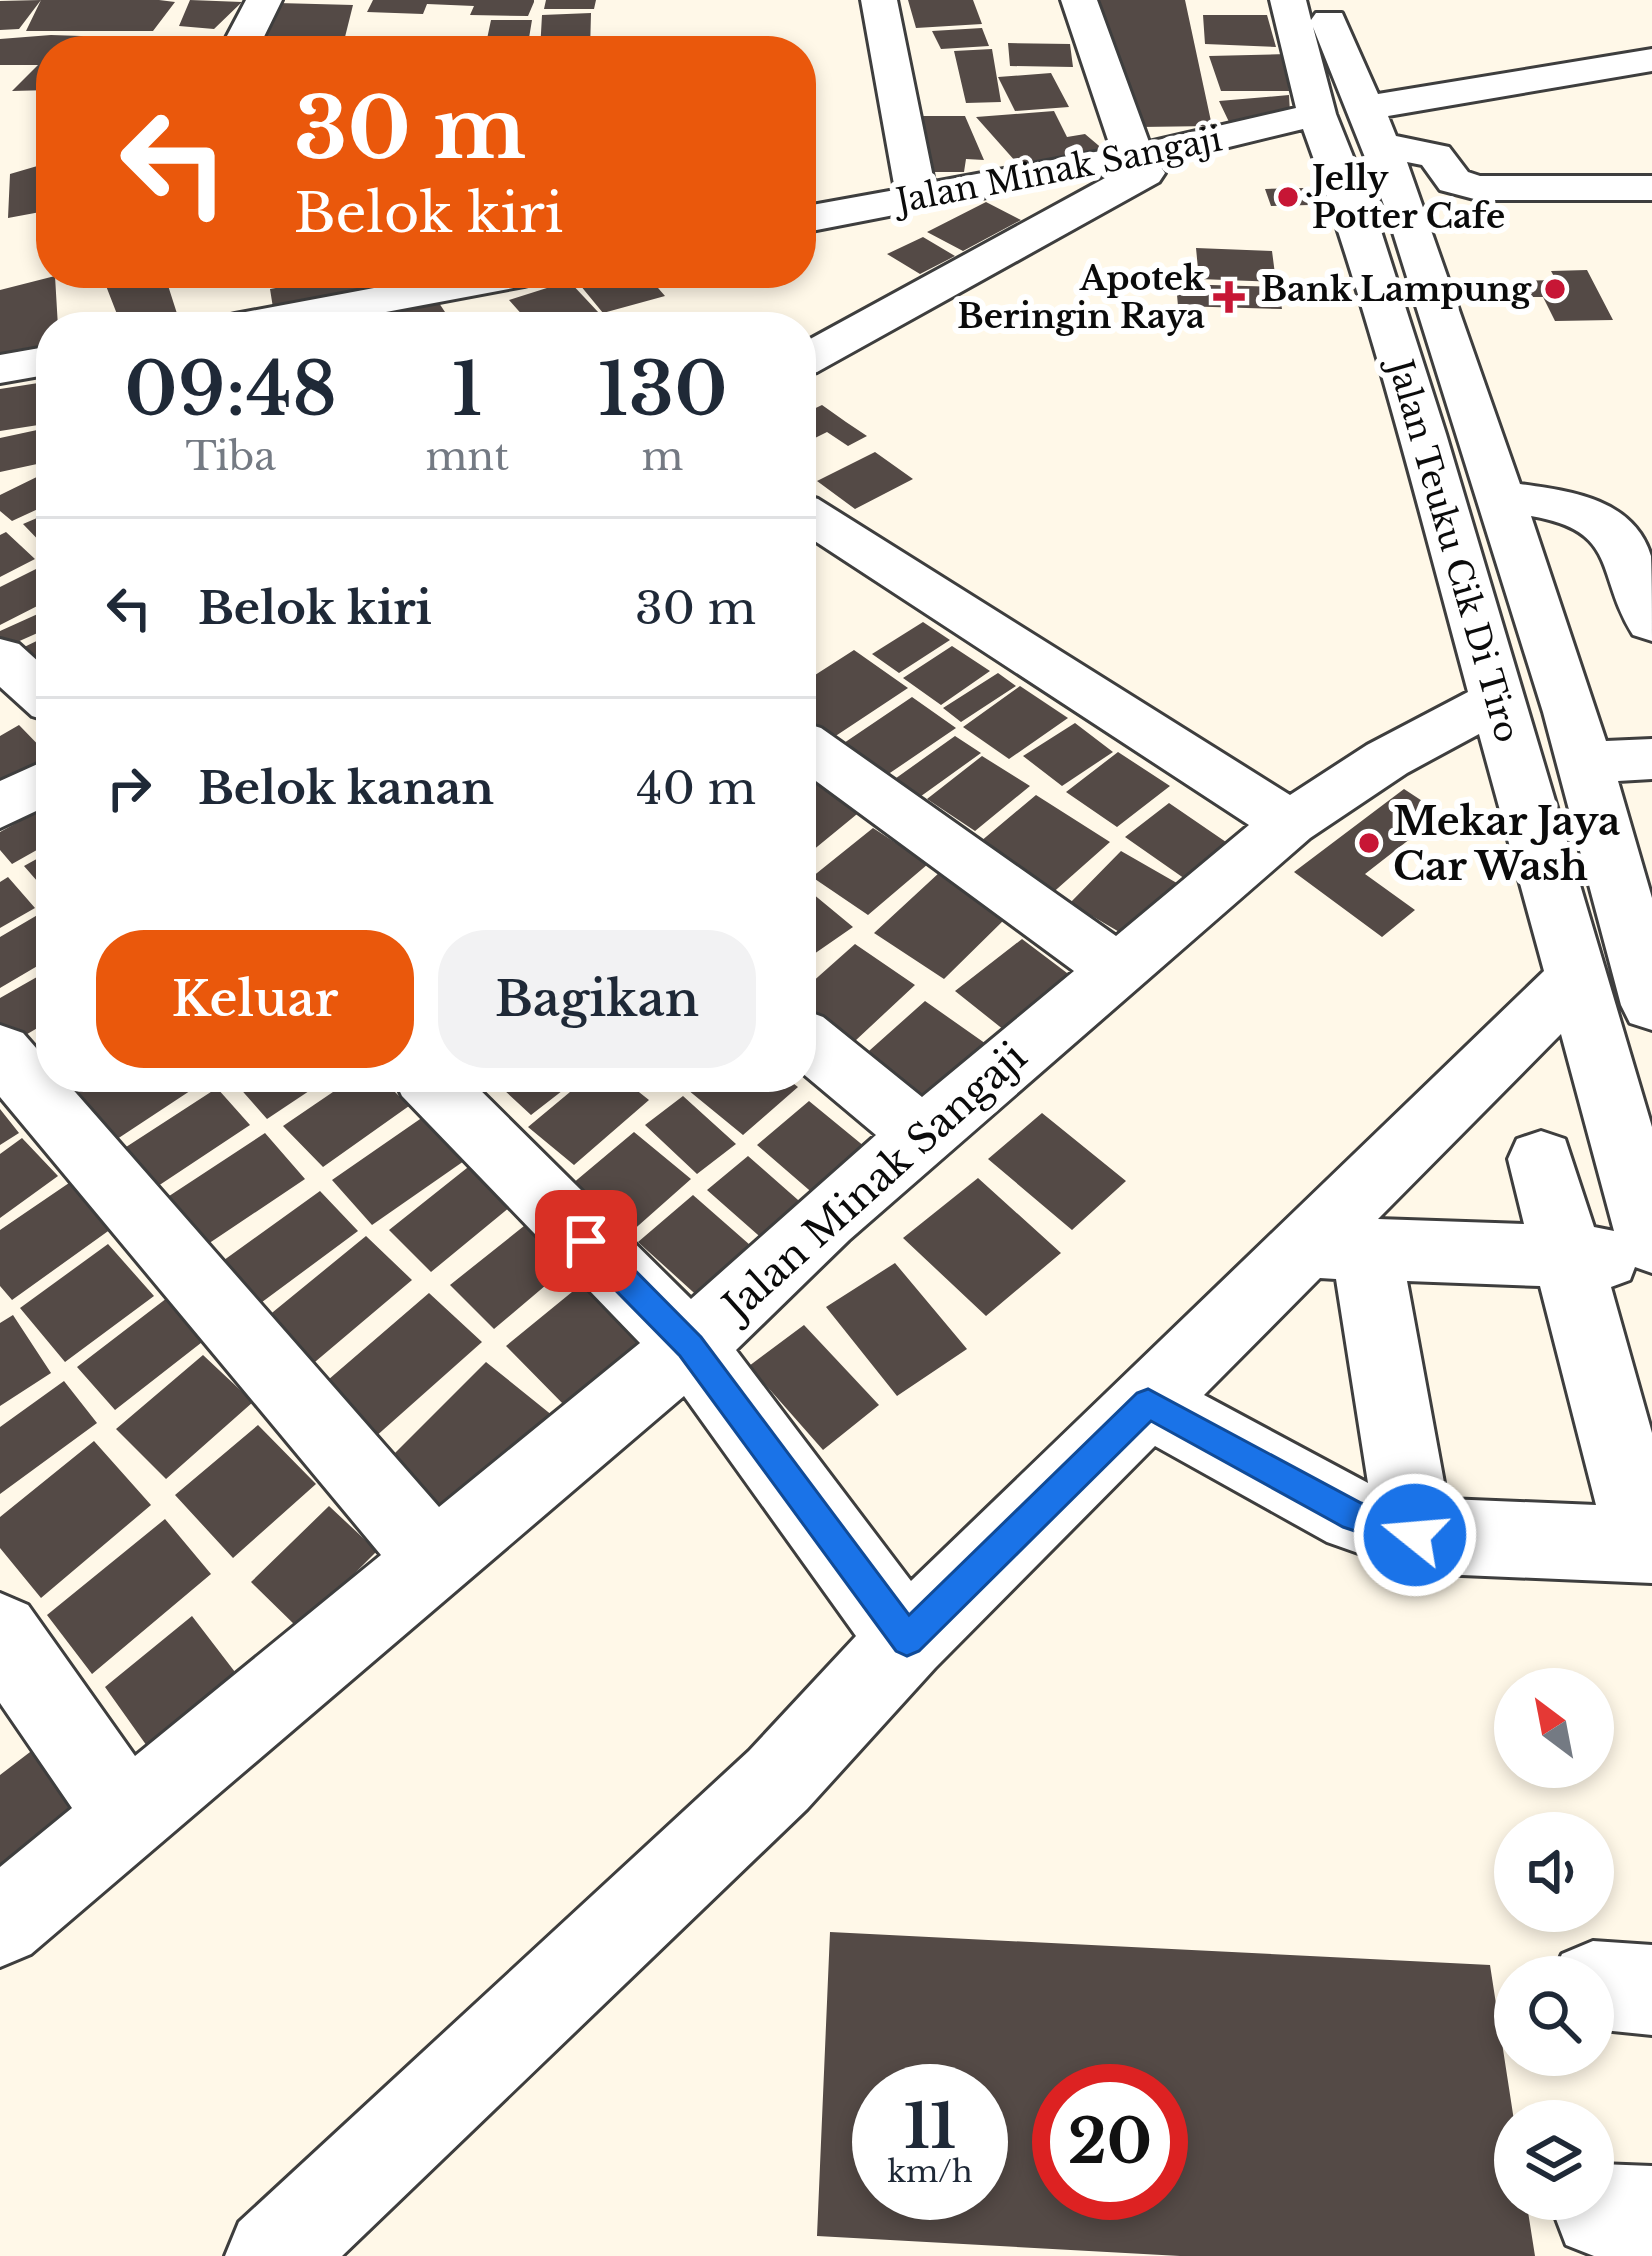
<!DOCTYPE html>
<html lang="id">
<head>
<meta charset="utf-8">
<style>
  :root { --surface:#fff; --page:#f2f2f3; --text:#1f2937; --muted:#747a83; --line:#e0e1e3; --accent:#ea580c }
  body { margin:0; font-family:"Libre Baskerville",serif; background:var(--page); color:var(--text); height:100vh; display:flex; flex-direction:column; font-size:45px; white-space:nowrap }
  * { box-sizing:border-box; margin:0 }
  p { font-size:39px; color:var(--muted) }
  .icon { flex:none; width:66px; height:66px; fill:none; stroke:currentColor; stroke-width:2; stroke-linecap:round; stroke-linejoin:round }
  .map { position:relative; flex:1; overflow:hidden }
  .details { position:absolute; left:36px; top:312px; width:780px; height:780px; display:flex; flex-direction:column; background:var(--surface); border-radius:48px; box-shadow:0 6px 18px #0003 }
  .details>* { flex:none }
  .banner { position:absolute; left:36px; top:36px; width:780px; height:252px; border-radius:48px; box-shadow:0 6px 18px #0003; background:#ea580c; color:#fff; overflow:hidden }
  .needle { width:78px; rotate:328deg }
  .buttons { position:absolute; left:1494px; top:1668px; display:grid; gap:24px }
  .buttons a { display:grid; place-items:center; width:120px; height:120px; border-radius:50%; background:var(--surface); box-shadow:0 6px 18px #0003; font-size:60px }
  .speed { position:absolute; left:852px; top:2064px; display:flex; gap:24px; font-size:60px; font-weight:700; text-align:center }
  .speed>* { display:grid; place-content:center; width:156px; height:156px; border-radius:50%; background:var(--surface); box-shadow:0 6px 18px #0003; line-height:1 }
  .speed small { font-size:30px; font-weight:400 }
  .speed .limit { border:18px solid #d22; background:#fff; color:#111 }
  .pin { position:absolute; display:grid; place-items:center; width:102px; height:102px; color:#fff; margin:-51px; border-radius:24px; box-shadow:0 6px 18px #0006 }
  .me { position:absolute; width:132px; margin:-66px; rotate:287deg; stroke-linejoin:round; filter:drop-shadow(0 0 9px #0008) }
  .turn { display:flex; align-items:center; gap:42px; height:252px; padding:0 60px; font-size:54px }
  .turn .icon { width:156px; height:156px; stroke-width:2.5 }
  .turn b { display:block; font-size:84px; line-height:102px }
  .eta { display:flex; justify-content:space-evenly; align-items:center; height:204px; text-align:center }
  .eta b { font-size:72px; font-weight:600; line-height:84px }
  .cta { display:flex; gap:24px; margin-top:auto; padding:24px 60px }
  .cta a { flex:1; height:138px; border-radius:48px; background:var(--accent); color:#fff; font-size:48px; font-weight:600; line-height:138px; text-align:center }
  .cta a+a { background:var(--page); color:var(--text) }
  ul { padding:0; list-style:none }
  li { display:flex; align-items:center; gap:36px; height:180px; padding:0 60px; border-top:3px solid var(--line) }
  li div { flex:1 }
  li b { display:block; font-size:45px }
  li em { font-style:normal }
  .map>svg:first-child { display:block }
  .building { fill:#544a46; fill-rule:evenodd }
  .lines { fill:none; stroke-linecap:round; stroke-linejoin:round }
  .minor-casing { stroke:#3e3e3e; stroke-width:6 }
  .minor { fill:#fff; fill-rule:evenodd }
  .route { fill:#1a73e8; stroke:#114b97; stroke-width:3 }
  .poi-dot { fill:#c71635; stroke:#fff; stroke-width:4.5 }
  .labels { text-anchor:middle; dominant-baseline:central; stroke-width:12; stroke-linejoin:round; paint-order:stroke }
  .far-street-label { font-size:33px; fill:#0b0b0b; stroke:#fff }
  .far-poi-label { font-size:33px; font-weight:bold; fill:#0b0b0b; stroke:#fff; text-anchor:end }
  .poi-label { font-size:39px; font-weight:bold; fill:#0b0b0b; stroke:#fff; text-anchor:start }
  .street-label { font-size:39px; fill:#0b0b0b; stroke:#fff }
</style>
</head>
<body>
<div class="map">
<svg width="1652" height="2256" viewBox="0 0 1652 2256">
  <rect width="100%" height="100%" fill="#fff8e8"/>
  <path class="building" d="M41 0H159L175 2 153 31H26L41 0 19 29 0 30V1Z
    M190 0 242 2 214 29 179 26Z
    M373 0H534V2L528 16 470 15 474 6 427 4 423 14 367 12Z
    M546 0H596L594 9H544Z
    M908 0H973L982 24 916 28Z
    M1091 0H1185L1212 126 1140 127Z
    M278 3 353 5 342 49 252 51Z
    M591 13 590 51H540L542 15Z
    M1203 15H1267L1276 47 1205 44Z
    M491 20H532L529 38 487 39Z
    M982 28 989 46 941 49 932 31Z
    M51 35 111 37 103 51H51V90L12 91 38 65H0V39Z
    M376 38 512 42 510 51H367Z
    M216 42 210 51H146L149 44Z
    M1008 43 1070 44 1073 67 1010 66Z
    M992 49 1001 102 966 103 954 51Z
    M1287 54 1289 91H1221L1209 56Z
    M1051 73 1069 107 1015 111 998 77Z
    M1289 95 1290 113 1230 124 1219 101Z
    M1054 111 1067 137 1085 134 1111 156 1025 172 976 117Z
    M911 116H965L984 160 966 159 964 172H922Z
    M51 162V210L8 218 10 174Z
    M1304 188 1310 205 1271 206 1265 189Z
    M986 202 1021 220 963 251 927 232Z
    M923 237 955 256 920 274 887 254Z
    M1196 248 1272 251 1276 282 1199 279Z
    M1587 270 1613 320 1555 321 1543 297H1518L1510 281 1556 280 1551 271Z
    M101 273H164L181 326 122 327Z
    M315 273H410L413 280 274 314 270 289 316 281Z
    M645 273 665 296 603 313 571 274Z
    M55 276 58 327H51V352L0 359V290Z
    M569 281 599 313 554 327H533L509 300Z
    M1176 284 1278 287 1282 309 1178 306Z
    M435 297 445 312 388 327 378 312Z
    M51 381V423L0 431V389Z
    M822 405 846 422 867 436 848 446 827 432 801 445V415Z
    M51 427V461L0 472V438Z
    M875 452 913 479 855 509 817 481Z
    M51 470V503L12 521 0 511V495Z
    M51 512V547L47 549 23 524Z
    M6 532 35 559 0 577V535Z
    M44 565 51 571V599L0 625V587Z
    M51 608V627L6 647 0 640V631Z
    M923 622 950 640 899 673 872 654Z
    M51 634V674L16 651Z
    M952 646 990 671 941 705 903 678Z
    M854 650 908 688 828 741 801 720V684Z
    M998 673 1016 686 961 722 943 708Z
    M1020 686 1068 718 1009 759 963 727Z
    M912 697 956 728 884 777 841 745Z
    M1075 723 1113 752 1062 786 1023 756Z
    M19 725 51 758 0 787V736Z
    M955 736 981 753 917 799 892 781Z
    M1118 752 1170 786 1117 827 1066 792Z
    M982 756 1030 786 975 831 927 799Z
    M801 771 862 810 801 860Z
    M1404 789 1442 814 1365 874 1415 910 1382 937 1294 872Z
    M1036 795 1110 842 1049 896 974 847Z
    M1169 803 1242 853 1198 888 1125 837Z
    M51 804V842L12 864 0 850V832Z
    M873 828 928 864 868 915 812 877Z
    M51 851V897L24 866Z
    M1121 851 1189 890 1138 943 1070 903Z
    M940 872 1009 915 944 979 874 933Z
    M8 877 35 908 0 928V882Z
    M801 884 853 927 801 963Z
    M46 910 51 916V958L0 988V937Z
    M1022 939 1071 976 1004 1030 955 991Z
    M855 944 915 985 855 1041 801 1003V992Z
    M51 969V1020L12 1043 0 1028V998Z
    M925 1001 989 1046 915 1115 851 1067Z
    M102 1077H197L202 1083 102 1149 64 1101Z
    M230 1077H330L267 1119Z
    M355 1077H380L409 1106 323 1167 283 1126Z
    M490 1077H580L531 1115Z
    M588 1077H620L649 1100 574 1165 528 1127Z
    M704 1077H785L798 1087 743 1135 688 1090Z
    M217 1088 250 1125 155 1188 123 1149Z
    M683 1096 736 1144 697 1174 645 1125Z
    M809 1101 876 1156 823 1202 757 1145Z
    M0 1109 19 1133 0 1145Z
    M1042 1113 1126 1181 1072 1230 988 1159Z
    M423 1117 464 1161 372 1225 332 1180Z
    M634 1132 691 1179 630 1233 572 1184Z
    M265 1133 305 1179 199 1250 160 1202Z
    M22 1138 58 1176 0 1218V1154Z
    M748 1156 806 1207 767 1243 707 1190Z
    M472 1164 515 1203 431 1272 389 1230Z
    M978 1178 1061 1253 986 1316 903 1238Z
    M69 1183 111 1229 12 1300 0 1286V1230Z
    M320 1191 358 1231 250 1311 213 1268Z
    M693 1195 758 1252 703 1301 638 1242Z
    M529 1222 572 1263 494 1329 450 1285Z
    M366 1236 412 1280 309 1367 262 1321Z
    M108 1244 154 1296 65 1362 20 1308Z
    M895 1263 967 1349 897 1396 826 1307Z
    M583 1283 646 1345 569 1410 506 1346Z
    M429 1293 482 1342 374 1438 321 1386Z
    M167 1298 206 1339 115 1410 77 1367Z
    M13 1315 51 1373 0 1406V1323Z
    M804 1325 879 1405 823 1450 749 1366Z
    M203 1355 253 1402 166 1479 116 1429Z
    M486 1362 558 1420 457 1525 386 1462Z
    M64 1381 97 1423 0 1494V1427Z
    M258 1425 316 1484 233 1558 175 1495Z
    M94 1441 151 1505 41 1598 0 1548V1517Z
    M329 1506 377 1551 299 1629 251 1582Z
    M165 1519 211 1574 92 1674 47 1615Z
    M192 1616 248 1689 159 1763 105 1687Z
    M34 1749 82 1825 0 1893V1775Z
    M830 1932 1490 1965 1515 2127V2199H1526L1535 2256H1180L817 2236ZM879 2091H981V2193H879ZM1059 2091H1161V2193H1059Z"/>
  <g class="lines">
    <defs>
      <path id="minor" d="M246 0H282L257 51H219Z
        M861 0H897L934 182 1111 149 1061 0H1097L1149 142 1296 108 1270 0H1306L1311 20 1316 13H1342L1378 94 1652 49V71L1388 116 1396 136 1449 147 1468 172 1480 176H1652V200H1478L1440 190 1422 165 1407 162 1520 484C1571 491 1634 499 1651 556 1652 580 1652 615 1652 641L1633 635C1595 574 1620 531 1531 516L1606 741 1652 739V779L1618 781 1652 898V1030L1630 1023 1621 1005 1543 712 1386 210 1313 27 1336 114 1374 209 1446 434 1652 1127V1273L1635 1267 1630 1280 1611 1287 1652 1433V1583L1415 1573 1327 1542 1155 1446 935 1668 807 1809 342 2256H225L239 2222 749 1751 856 1636 684 1396 31 1954 0 1967V1867L72 1808 0 1703V1593L28 1605 135 1756 381 1555 0 1097V1025L23 1033 51 1065V1077H62L439 1507 640 1343 402 1096 393 1077H467L691 1299 876 1135 801 1072V1009L823 1017 922 1097 1074 971 801 770V722L821 728 1116 936 1249 825 801 532V494L818 499 1290 795 1367 745 1468 692C1417 504 1370 313 1303 129L1159 164 1165 173 1159 182 817 372 801 376V344L1116 172 801 233V207L895 190ZM1479 734 1544 971 911 1581 736 1350 849 1240 1310 838 1407 773ZM1561 1034 1614 1231 1594 1227 1565 1139 1541 1131 1517 1139 1508 1159 1524 1224 1378 1219ZM1320 1278 1336 1279 1368 1483 1204 1395ZM1407 1281 1540 1286 1596 1505 1447 1499Z
        M454 273H546L539 282 524 286 306 327H213L219 318 235 314Z
        M51 346V374L0 383V355Z
        M0 639 19 644 51 673V722L32 716 0 687Z
        M51 758V804L0 828V781Z
        M1593 1941 1652 1945V2035L1593 2029V1977H1552L1562 1954Z
        M1600 2164 1652 2166V2256H1594L1566 2245 1553 2211 1557 2199H1593V2166Z"/>
    </defs>
    <use href="#minor" class="minor-casing"/>
    <use href="#minor" class="minor"/>
  </g>
  <path class="route" d="M586 1228 597 1232 701 1337 909 1615 1137 1393 1148 1389 1361 1503 1426 1524 1431 1535 1426 1546 1415 1551 1343 1527 1151 1421 919 1651 907 1656 896 1651 680 1356 576 1250 572 1241 576 1232Z"/>
  <g class="poi-dot">
    <circle cx="1288" cy="197" r="12"/>
    <circle cx="1555" cy="289" r="12"/>
    <path d="M1223 279h12v12h12v12h-12v12h-12v-12h-12v-12h12z"/>
    <circle cx="1369" cy="843" r="12"/>
  </g>
  <g class="labels">
    <g class="far-street-label">
      <text transform="translate(1059 170) rotate(-11)">Jalan Minak Sangaji</text>
      <text transform="translate(1454 551) rotate(74)">Jalan Teuku Cik Di Tiro</text>
    </g>
    <g class="far-poi-label">
      <text x="1312" y="178" text-anchor="start">Jelly<tspan x="1312" dy="38">Potter Cafe</tspan></text>
      <text x="1205" y="278">Apotek<tspan x="1205" dy="38">Beringin Raya</tspan></text>
      <text x="1531" y="289">Bank Lampung</text>
    </g>
    <g class="poi-label">
      <text x="1393" y="821">Mekar Jaya<tspan x="1393" dy="45">Car Wash</tspan></text>
    </g>
    <g class="street-label">
      <text transform="translate(875 1181) rotate(-42)">Jalan Minak Sangaji</text>
    </g>
  </g>
</svg>
<div class="buttons">
<a><svg class="needle" viewBox="-14 -14 28 28"><path d="M0-13l5 13h-10z" fill="#e53935"/><path d="M0 13l5-13h-10z" fill="#747a83"/></svg></a>
<a><svg class="icon" aria-label="sound" viewBox="0 0 24 24"><path d="M4 9h4l5-4v14l-5-4H4zM17 9q2 3 0 6"/></svg></a>
<a><svg class="icon" aria-label="search" viewBox="0 0 24 24"><circle cx="10" cy="10" r="6"/><path d="M15 15l6 6"/></svg></a>
<a><svg class="icon" aria-label="layers" viewBox="0 0 24 24"><path d="M12 4l9 5-9 5-9-5zM3 14l9 5 9-5"/></svg></a>
</div>
<div class="speed"><div>11<small>km/h</small></div><div class="limit">20</div></div>
<div class="pin" style="left:586px;top:1241px;background:#d93025"><svg class="icon" aria-label="arrive" viewBox="0 0 24 24"><path d="M6 21V4h12l-3 4 3 4H6"/></svg></div>
<svg class="me" style="left:1415px;top:1535px" viewBox="-20 -20 40 40"><circle r="17" fill="#1a73e8" stroke="#fff" stroke-width="3"/><path d="M0-11L8 9 0 5-8 9z" fill="#fff"/></svg>
<div class="banner">
<div class="turn"><svg class="icon" aria-label="left" viewBox="0 0 24 24"><path d="M17 20v-9H6M10 6l-5 5 5 5"/></svg><div><b>30 m</b>Belok kiri</div></div>
</div>
<section class="details">
<div class="eta">
<div><b>09:48</b><p>Tiba</p></div>
<div><b>1</b><p>mnt</p></div>
<div><b>130</b><p>m</p></div>
</div>
<ul>
<li><svg class="icon" aria-label="left" viewBox="0 0 24 24"><path d="M17 20v-9H6M10 6l-5 5 5 5"/></svg><div><b>Belok kiri</b></div><em>30 m</em></li>
<li><svg class="icon" aria-label="right" viewBox="0 0 24 24"><path d="M7 20v-9h11M14 6l5 5-5 5"/></svg><div><b>Belok kanan</b></div><em>40 m</em></li>
</ul>
<div class="cta"><a>Keluar</a><a>Bagikan</a></div>
</section>
</div>
</body>
</html>
